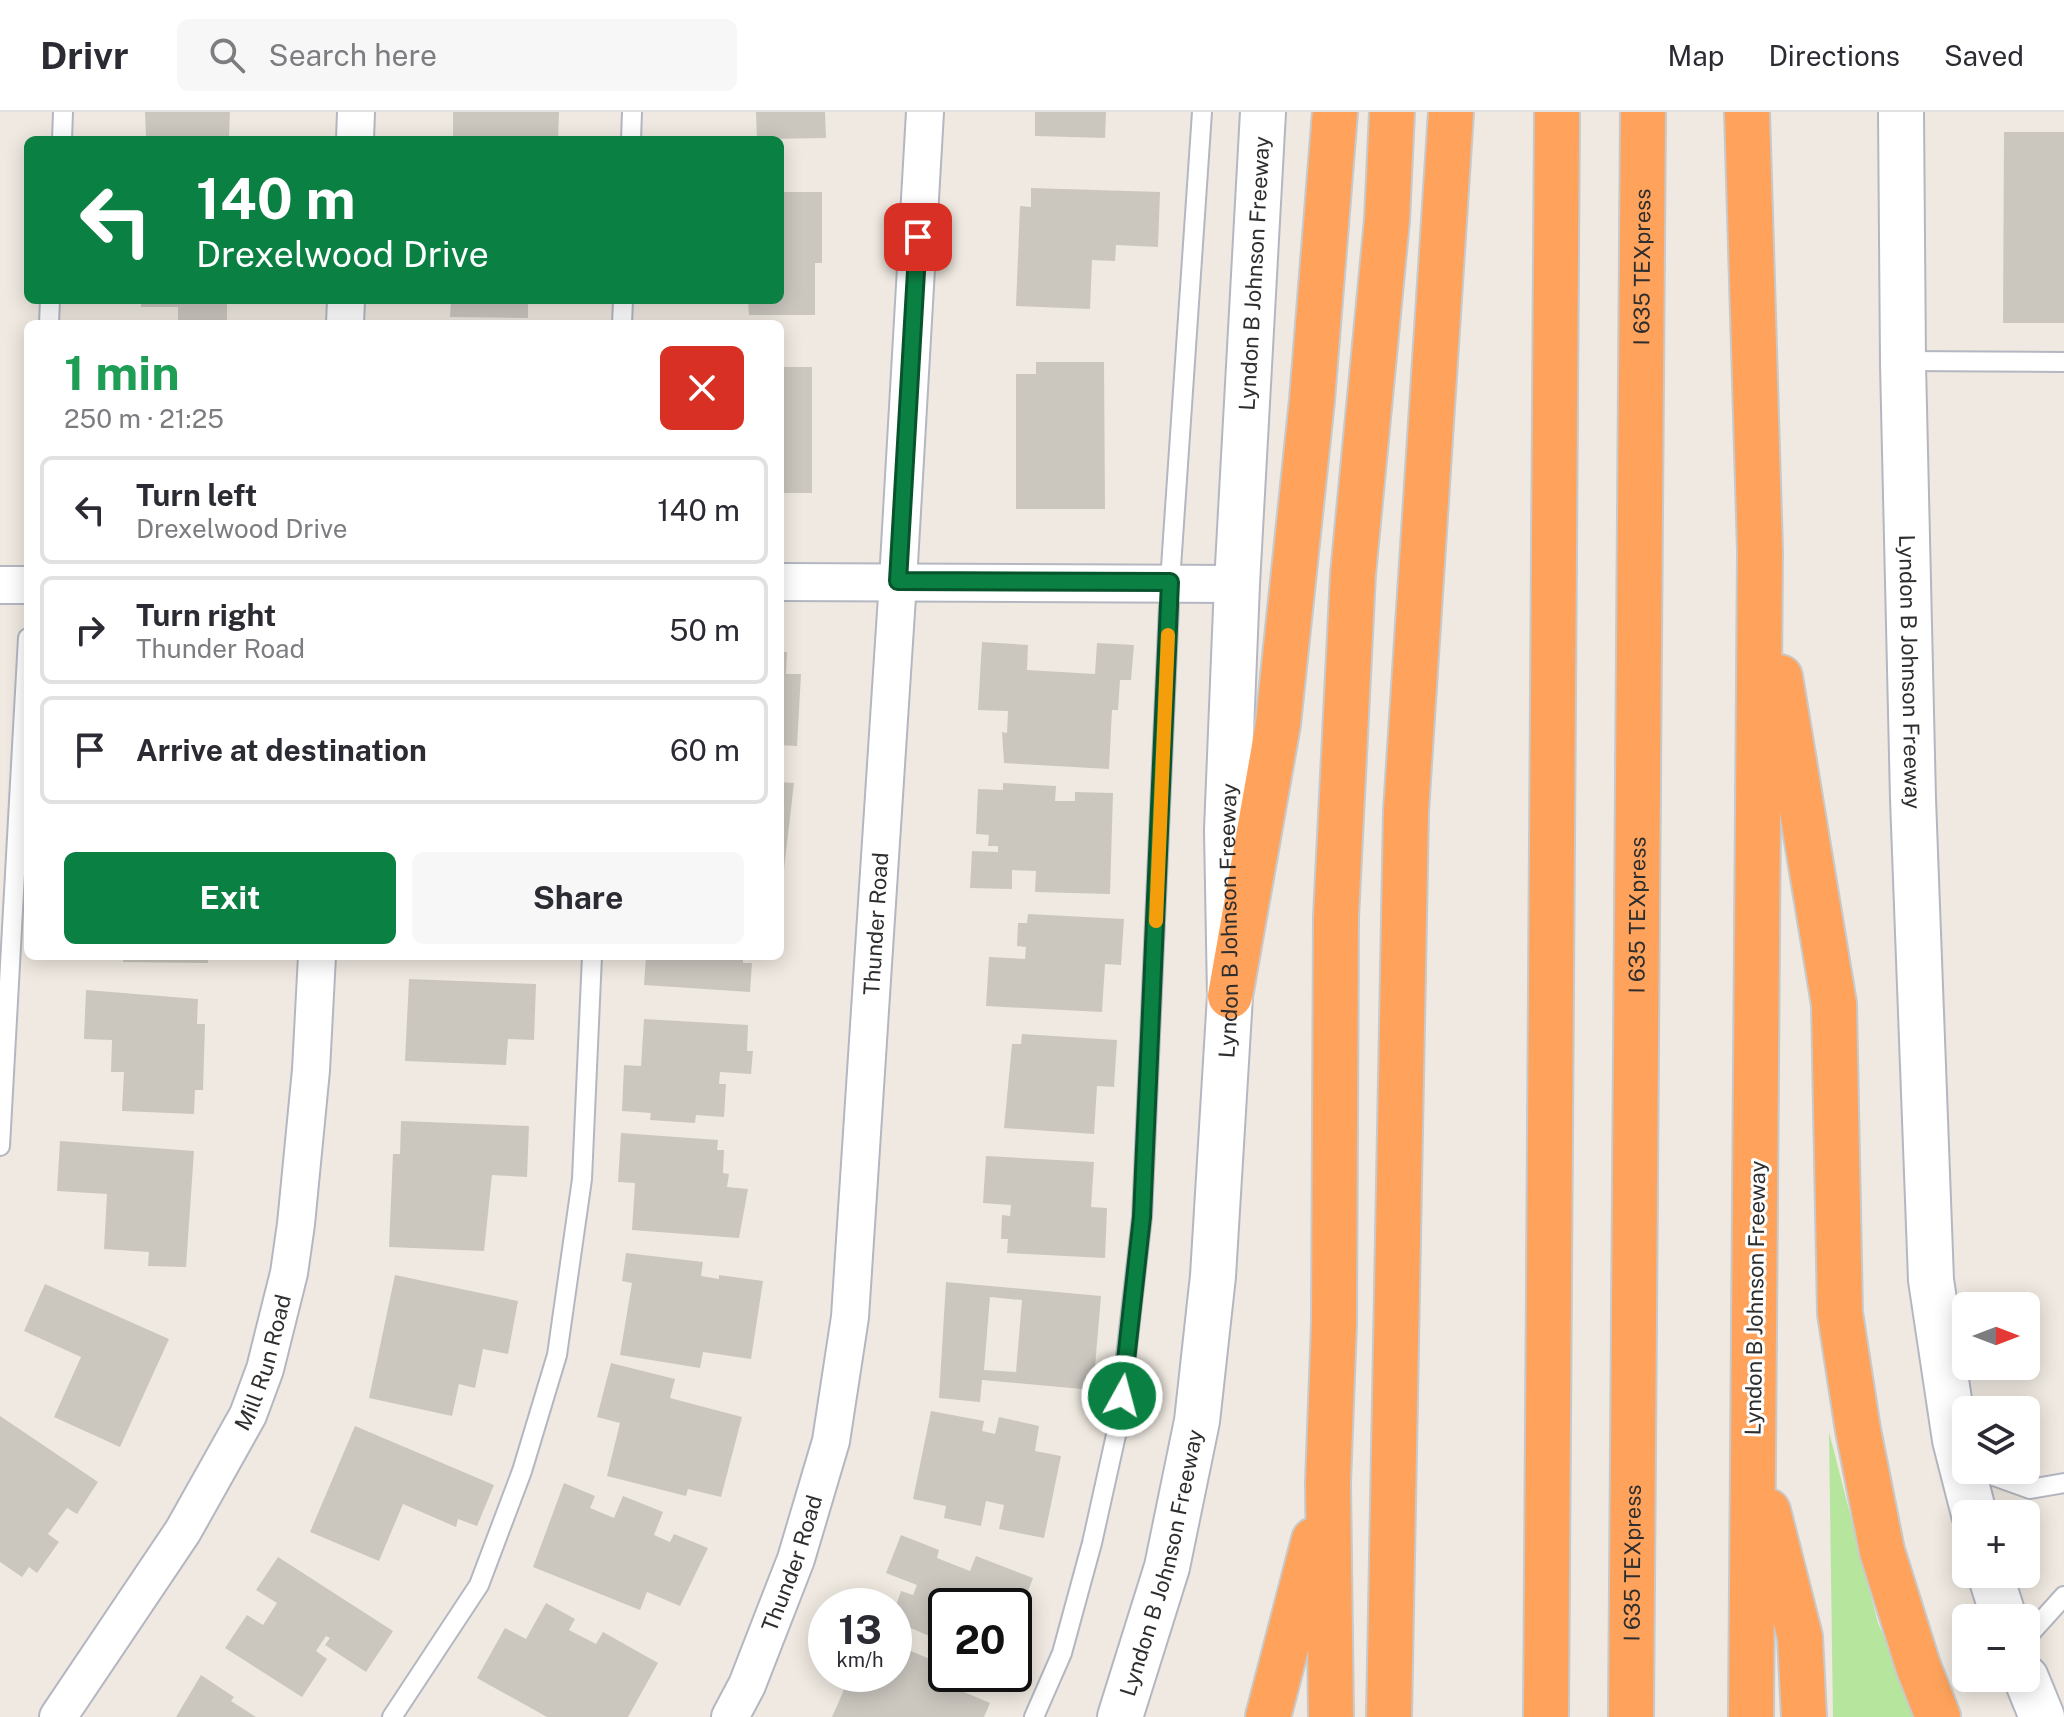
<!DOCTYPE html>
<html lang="en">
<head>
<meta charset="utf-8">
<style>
  :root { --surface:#fff; --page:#f7f7f7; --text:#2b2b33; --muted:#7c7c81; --line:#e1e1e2; --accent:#0b8043 }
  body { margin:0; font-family:"Public Sans",sans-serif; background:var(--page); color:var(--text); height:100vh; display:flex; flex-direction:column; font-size:30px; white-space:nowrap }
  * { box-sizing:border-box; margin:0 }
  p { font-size:26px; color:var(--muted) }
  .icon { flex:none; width:44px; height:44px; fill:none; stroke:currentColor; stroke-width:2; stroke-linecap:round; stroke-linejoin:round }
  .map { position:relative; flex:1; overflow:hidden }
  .drawer { position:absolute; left:24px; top:208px; width:760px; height:640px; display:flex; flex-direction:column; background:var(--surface); border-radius:12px; box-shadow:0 4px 20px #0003 }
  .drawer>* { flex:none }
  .banner { position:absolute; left:24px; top:24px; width:760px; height:168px; border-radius:12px; box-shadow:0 4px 20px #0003; background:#0b8043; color:#fff; overflow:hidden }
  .needle { width:52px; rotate:90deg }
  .buttons { position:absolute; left:1952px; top:1180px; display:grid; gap:16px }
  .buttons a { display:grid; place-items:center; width:88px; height:88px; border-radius:12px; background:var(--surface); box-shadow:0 4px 20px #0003; font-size:40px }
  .speed { position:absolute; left:808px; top:1476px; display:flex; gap:16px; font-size:40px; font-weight:700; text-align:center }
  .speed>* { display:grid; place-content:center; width:104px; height:104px; border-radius:50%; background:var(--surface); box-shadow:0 4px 20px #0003; line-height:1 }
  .speed small { font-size:20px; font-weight:400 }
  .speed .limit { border:4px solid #111; border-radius:12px; background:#fff; color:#111 }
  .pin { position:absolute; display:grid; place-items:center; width:68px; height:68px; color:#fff; margin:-34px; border-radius:16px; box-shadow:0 4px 12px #0006 }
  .me { position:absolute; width:88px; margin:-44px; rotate:7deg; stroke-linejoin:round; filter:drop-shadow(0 0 6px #0008) }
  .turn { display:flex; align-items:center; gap:28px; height:168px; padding:0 40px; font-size:36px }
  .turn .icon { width:104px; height:104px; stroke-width:2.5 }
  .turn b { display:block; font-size:56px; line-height:68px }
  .round { display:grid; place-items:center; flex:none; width:84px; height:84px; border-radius:12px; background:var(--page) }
  .headline { display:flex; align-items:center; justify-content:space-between; height:136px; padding:0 40px }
  h1 { font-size:48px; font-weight:700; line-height:60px; color:#1e9e55 }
  .primary-button { display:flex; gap:16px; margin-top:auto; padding:16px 40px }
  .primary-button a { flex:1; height:92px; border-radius:12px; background:var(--accent); color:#fff; font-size:32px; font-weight:700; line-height:92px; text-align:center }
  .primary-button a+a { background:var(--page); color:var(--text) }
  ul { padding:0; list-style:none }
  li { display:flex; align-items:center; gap:24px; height:108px; margin:0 16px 12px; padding:0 24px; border:4px solid var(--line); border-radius:12px }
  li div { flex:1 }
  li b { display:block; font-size:30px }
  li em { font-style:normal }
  header { display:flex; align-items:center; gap:48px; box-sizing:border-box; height:112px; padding:0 40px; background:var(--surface); border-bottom:2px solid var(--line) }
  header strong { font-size:38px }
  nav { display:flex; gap:44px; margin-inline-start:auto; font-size:28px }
  .search { width:560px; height:72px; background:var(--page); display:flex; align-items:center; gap:20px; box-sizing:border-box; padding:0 28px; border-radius:12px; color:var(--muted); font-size:30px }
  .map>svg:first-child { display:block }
  .green { fill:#b6e59e }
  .building { fill:#cbc7bf; fill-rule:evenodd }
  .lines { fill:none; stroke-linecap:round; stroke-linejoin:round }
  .service-casing { stroke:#b4b7c1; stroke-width:22 }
  .minor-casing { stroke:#b4b7c1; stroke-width:40 }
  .secondary-casing { stroke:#b4b7c1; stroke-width:48 }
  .motorway-casing { stroke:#c9c9c9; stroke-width:48 }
  .service { stroke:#fff; stroke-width:18 }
  .minor { stroke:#fff; stroke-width:36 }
  .secondary { stroke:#fff; stroke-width:44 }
  .motorway { stroke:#ffa35c; stroke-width:44 }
  .route-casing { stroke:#07532c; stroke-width:20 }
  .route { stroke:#0b8043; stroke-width:14 }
  .slow { stroke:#f59e0b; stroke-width:14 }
  .labels { text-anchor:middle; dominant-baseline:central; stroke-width:6; stroke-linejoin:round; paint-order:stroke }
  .street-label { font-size:22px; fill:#2e2e2e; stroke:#fff }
</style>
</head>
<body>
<header>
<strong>Drivr</strong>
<div class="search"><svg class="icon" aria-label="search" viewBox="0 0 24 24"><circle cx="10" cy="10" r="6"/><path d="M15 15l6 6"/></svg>Search here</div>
<nav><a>Map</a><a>Directions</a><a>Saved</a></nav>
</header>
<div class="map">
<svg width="2064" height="1605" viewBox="0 0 2064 1605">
  <rect width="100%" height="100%" fill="#efe9e1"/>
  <path class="green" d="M1829 1320 1878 1511 1919 1605H1833Z"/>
  <path class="building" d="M145 0H230L229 25 146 24Z
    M453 0H559L558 28H453Z
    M756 0H825L826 26 757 27Z
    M1035 0H1106L1105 26 1035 24Z
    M2004 20H2064V211H2003Z
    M1031 76 1160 80 1158 135 1116 133 1115 149 1092 148 1090 197 1016 194 1020 94 1031 95Z
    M780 80H822V151H815V203H749L748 188H780Z
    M141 188H227V210L178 209V195H141Z
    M451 188H528V206L450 205Z
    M1036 250H1104L1105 397H1016V262H1036Z
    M780 255H812V381H780Z
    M982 530 1028 533 1027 558 1095 562 1097 531 1134 533 1131 568H1120L1118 598H1112L1109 657 1004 651 1002 620 1007 621 1008 599 978 598Z
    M780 540H787L786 562H801L797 634 780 633Z
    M780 670 794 671 784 757 780 756Z
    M1003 671 1056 674 1055 689H1075V680L1113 681 1110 782 1035 780 1036 759 1012 758V777L970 776 972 739 998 740V734H988L989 723 976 722 978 677 1003 678Z
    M1028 802 1124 807 1121 853 1105 852 1102 900 986 894 989 845 1025 847 1026 835 1017 834 1018 811H1027Z
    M123 844H208V851L123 850Z
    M646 844H743V851H752L750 880 644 873Z
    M409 867 536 872 534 928 508 927 506 953 405 949Z
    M86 878 198 887 197 912H205L203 978H195L194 1002 122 999 124 960H111L112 928 84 927Z
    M644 907 748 913 747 939H753L751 962 720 960 719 972H726L724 1005 696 1003 695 1011 650 1008 651 1001 622 999 624 953 641 954Z
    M1022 922 1117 928 1114 975 1097 974 1094 1022 1004 1016 1012 932H1021Z
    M401 1009 529 1014 527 1065 492 1063 484 1139 389 1135 393 1042H400Z
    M621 1021 718 1028 717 1038H724L723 1061 729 1062 727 1075 748 1077 739 1126 632 1118 635 1071 618 1070Z
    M60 1029 194 1039 186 1155 148 1154 149 1140 104 1137 107 1082 57 1079Z
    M986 1044 1094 1050 1091 1095 1107 1096 1105 1146 1007 1141 1008 1127H1001L1002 1103 1010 1104 1011 1093 983 1091Z
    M626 1141 703 1150 701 1164 719 1167V1163L763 1169 751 1247 703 1240 700 1256 620 1243 632 1171 622 1169Z
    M395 1163 518 1189 508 1242 483 1237 475 1276 459 1272 452 1304 369 1286Z
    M946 1170 1101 1184 1093 1278 982 1268 980 1290 939 1286ZM990 1185 1022 1188 1016 1260 984 1258Z
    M45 1172 169 1227 120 1335 54 1305 81 1245 24 1219Z
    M611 1251 675 1267 670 1286 742 1305 721 1385 688 1377 686 1384 607 1364 620 1311 597 1305Z
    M931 1299 984 1309 982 1319 995 1322 999 1305 1039 1314 1035 1339 1061 1344 1044 1426 999 1417 1004 1393 986 1389 981 1414 944 1406 946 1394 913 1387Z
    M0 1304 98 1370 77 1402 67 1396 48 1422 59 1430 37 1461 29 1455 22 1465 0 1450Z
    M355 1314 494 1373 477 1414 458 1407 456 1415 403 1392 379 1449 310 1420Z
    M564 1371 595 1384 590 1396 614 1406 623 1384 663 1400 654 1423 670 1430 674 1422 708 1436 680 1494 647 1480 640 1498 533 1455Z
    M901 1423 939 1438 937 1446 970 1459 976 1444 1033 1466 1014 1515V1494H946V1531L894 1509V1499L901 1479 913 1483 917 1473 886 1461Z
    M278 1445 393 1519 366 1560 325 1533 330 1526 326 1524 316 1539 327 1547 302 1585 225 1536 247 1503 263 1513 277 1491 256 1478Z
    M546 1491 575 1507 569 1518 596 1532 603 1520 658 1551 628 1605H547L477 1566 505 1516 526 1527Z
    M894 1532 937 1550 933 1560 959 1571 957 1577 990 1591 984 1605H832L846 1573 859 1578 866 1562H894Z
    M201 1563 234 1585 231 1589 256 1605H176Z"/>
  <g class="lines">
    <defs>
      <path id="service" d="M62 28 63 0
        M631 28 632 0
        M49 212 50 188
        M622 212 623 188
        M1903 249 2064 250
        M0 1034 28 526
        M1986 1358 1991 1363 2030 1377 2064 1371
        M2026 1526 2064 1484
        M392 1605 479 1473 522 1359 557 1243 582 1067 592 844
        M1034 1605 1062 1541 1092 1431 1118 1314 1142 1105 1170 470 1202 0"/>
      <g id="minor">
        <path d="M355 28 356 0"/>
        <path d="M345 212 346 188"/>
        <path d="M780 470 1237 472"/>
        <path d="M0 473H28"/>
        <path id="s1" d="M58 1605 183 1419 248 1303 265 1257 289 1161 296 1112 311 958 317 844"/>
        <path id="s2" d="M730 1605 747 1573 796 1447 831 1329 850 1205 898 469 925 0"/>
      </g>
      <g id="secondary">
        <path id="s3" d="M1901 0 1903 252 1913 687 1931 1168 1955 1328 1974 1402"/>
        <path d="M1990 1462 2004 1506"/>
        <path d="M2026 1566 2042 1605"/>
        <path id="s4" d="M1120 1605 1167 1455 1197 1309 1213 1164 1230 884 1227 718 1237 472 1263 0"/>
      </g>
      <g id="motorway">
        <path d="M1747 0 1760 439 1751 1605"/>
        <path d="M1780 565 1834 892 1840 1201 1858 1318 1882 1439 1918 1554 1938 1605"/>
        <path d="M1230 884 1278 612 1312 288 1335 0"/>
        <path d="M1768 1399 1800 1525 1804 1605"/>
        <path d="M1268 1605 1314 1428"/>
        <path d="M1331 1605 1328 1371 1334 1211 1336 805 1353 462 1387 108 1392 0"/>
        <path d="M1389 1605 1406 699 1451 0"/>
        <path d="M1546 1605 1557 0"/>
        <path id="s5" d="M1631 1605 1643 0"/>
      </g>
    </defs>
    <use href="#service" class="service-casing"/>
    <use href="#minor" class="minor-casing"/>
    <use href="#secondary" class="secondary-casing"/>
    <use href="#motorway" class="motorway-casing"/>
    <use href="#service" class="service"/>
    <use href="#minor" class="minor"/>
    <use href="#secondary" class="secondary"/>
    <use href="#motorway" class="motorway"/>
  </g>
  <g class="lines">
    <defs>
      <path id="route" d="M918 125 898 469 1170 470 1142 1105 1122 1284"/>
    </defs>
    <use href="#route" class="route-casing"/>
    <use href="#route" class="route"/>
    <path class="slow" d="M1156 809 1168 523"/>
  </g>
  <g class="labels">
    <g class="street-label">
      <text stroke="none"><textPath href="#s5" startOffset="1450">I 635 TEXpress</textPath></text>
      <text stroke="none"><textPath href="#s4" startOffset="1456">Lyndon B Johnson Freeway</textPath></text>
      <text stroke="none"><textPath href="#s3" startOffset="560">Lyndon B Johnson Freeway</textPath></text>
      <text stroke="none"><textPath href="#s5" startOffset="802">I 635 TEXpress</textPath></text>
      <text stroke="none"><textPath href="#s4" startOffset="808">Lyndon B Johnson Freeway</textPath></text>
      <text stroke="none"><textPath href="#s2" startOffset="814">Thunder Road</textPath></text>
      <text transform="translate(1755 1186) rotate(-89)">Lyndon B Johnson Freeway</text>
      <text stroke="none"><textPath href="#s1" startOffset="412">Mill Run Road</textPath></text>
      <text stroke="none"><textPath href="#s4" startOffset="160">Lyndon B Johnson Freeway</textPath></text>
      <text stroke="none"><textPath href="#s5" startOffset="154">I 635 TEXpress</textPath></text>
      <text stroke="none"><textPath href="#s2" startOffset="166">Thunder Road</textPath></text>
    </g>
  </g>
</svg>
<div class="buttons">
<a><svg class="needle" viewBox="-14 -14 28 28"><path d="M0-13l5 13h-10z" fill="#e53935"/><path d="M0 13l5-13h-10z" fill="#7c7c81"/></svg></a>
<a><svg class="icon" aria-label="layers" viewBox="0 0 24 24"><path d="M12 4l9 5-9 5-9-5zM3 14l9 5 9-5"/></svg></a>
<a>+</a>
<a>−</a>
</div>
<div class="speed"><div>13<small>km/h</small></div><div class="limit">20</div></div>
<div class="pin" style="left:918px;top:125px;background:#d93025"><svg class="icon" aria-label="arrive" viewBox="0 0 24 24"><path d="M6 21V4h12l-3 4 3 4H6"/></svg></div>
<svg class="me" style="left:1122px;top:1284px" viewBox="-20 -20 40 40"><circle r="17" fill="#0b8043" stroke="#fff" stroke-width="3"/><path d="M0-11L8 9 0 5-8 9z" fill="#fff"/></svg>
<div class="banner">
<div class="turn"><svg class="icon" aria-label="left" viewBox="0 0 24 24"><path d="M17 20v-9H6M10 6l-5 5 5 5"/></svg><div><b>140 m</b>Drexelwood Drive</div></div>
</div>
<section class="drawer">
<div class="headline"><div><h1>1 min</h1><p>250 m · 21:25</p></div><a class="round" style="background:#d93025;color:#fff"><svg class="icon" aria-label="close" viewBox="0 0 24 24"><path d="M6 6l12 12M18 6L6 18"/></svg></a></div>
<ul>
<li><svg class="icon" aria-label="left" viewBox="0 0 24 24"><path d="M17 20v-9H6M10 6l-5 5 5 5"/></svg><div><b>Turn left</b><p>Drexelwood Drive</p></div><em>140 m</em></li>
<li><svg class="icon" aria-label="right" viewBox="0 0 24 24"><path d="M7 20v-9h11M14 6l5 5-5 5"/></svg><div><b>Turn right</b><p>Thunder Road</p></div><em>50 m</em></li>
<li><svg class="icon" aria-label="arrive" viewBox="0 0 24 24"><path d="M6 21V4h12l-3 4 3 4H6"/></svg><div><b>Arrive at destination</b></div><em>60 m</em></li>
</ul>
<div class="primary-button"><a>Exit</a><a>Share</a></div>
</section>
</div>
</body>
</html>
